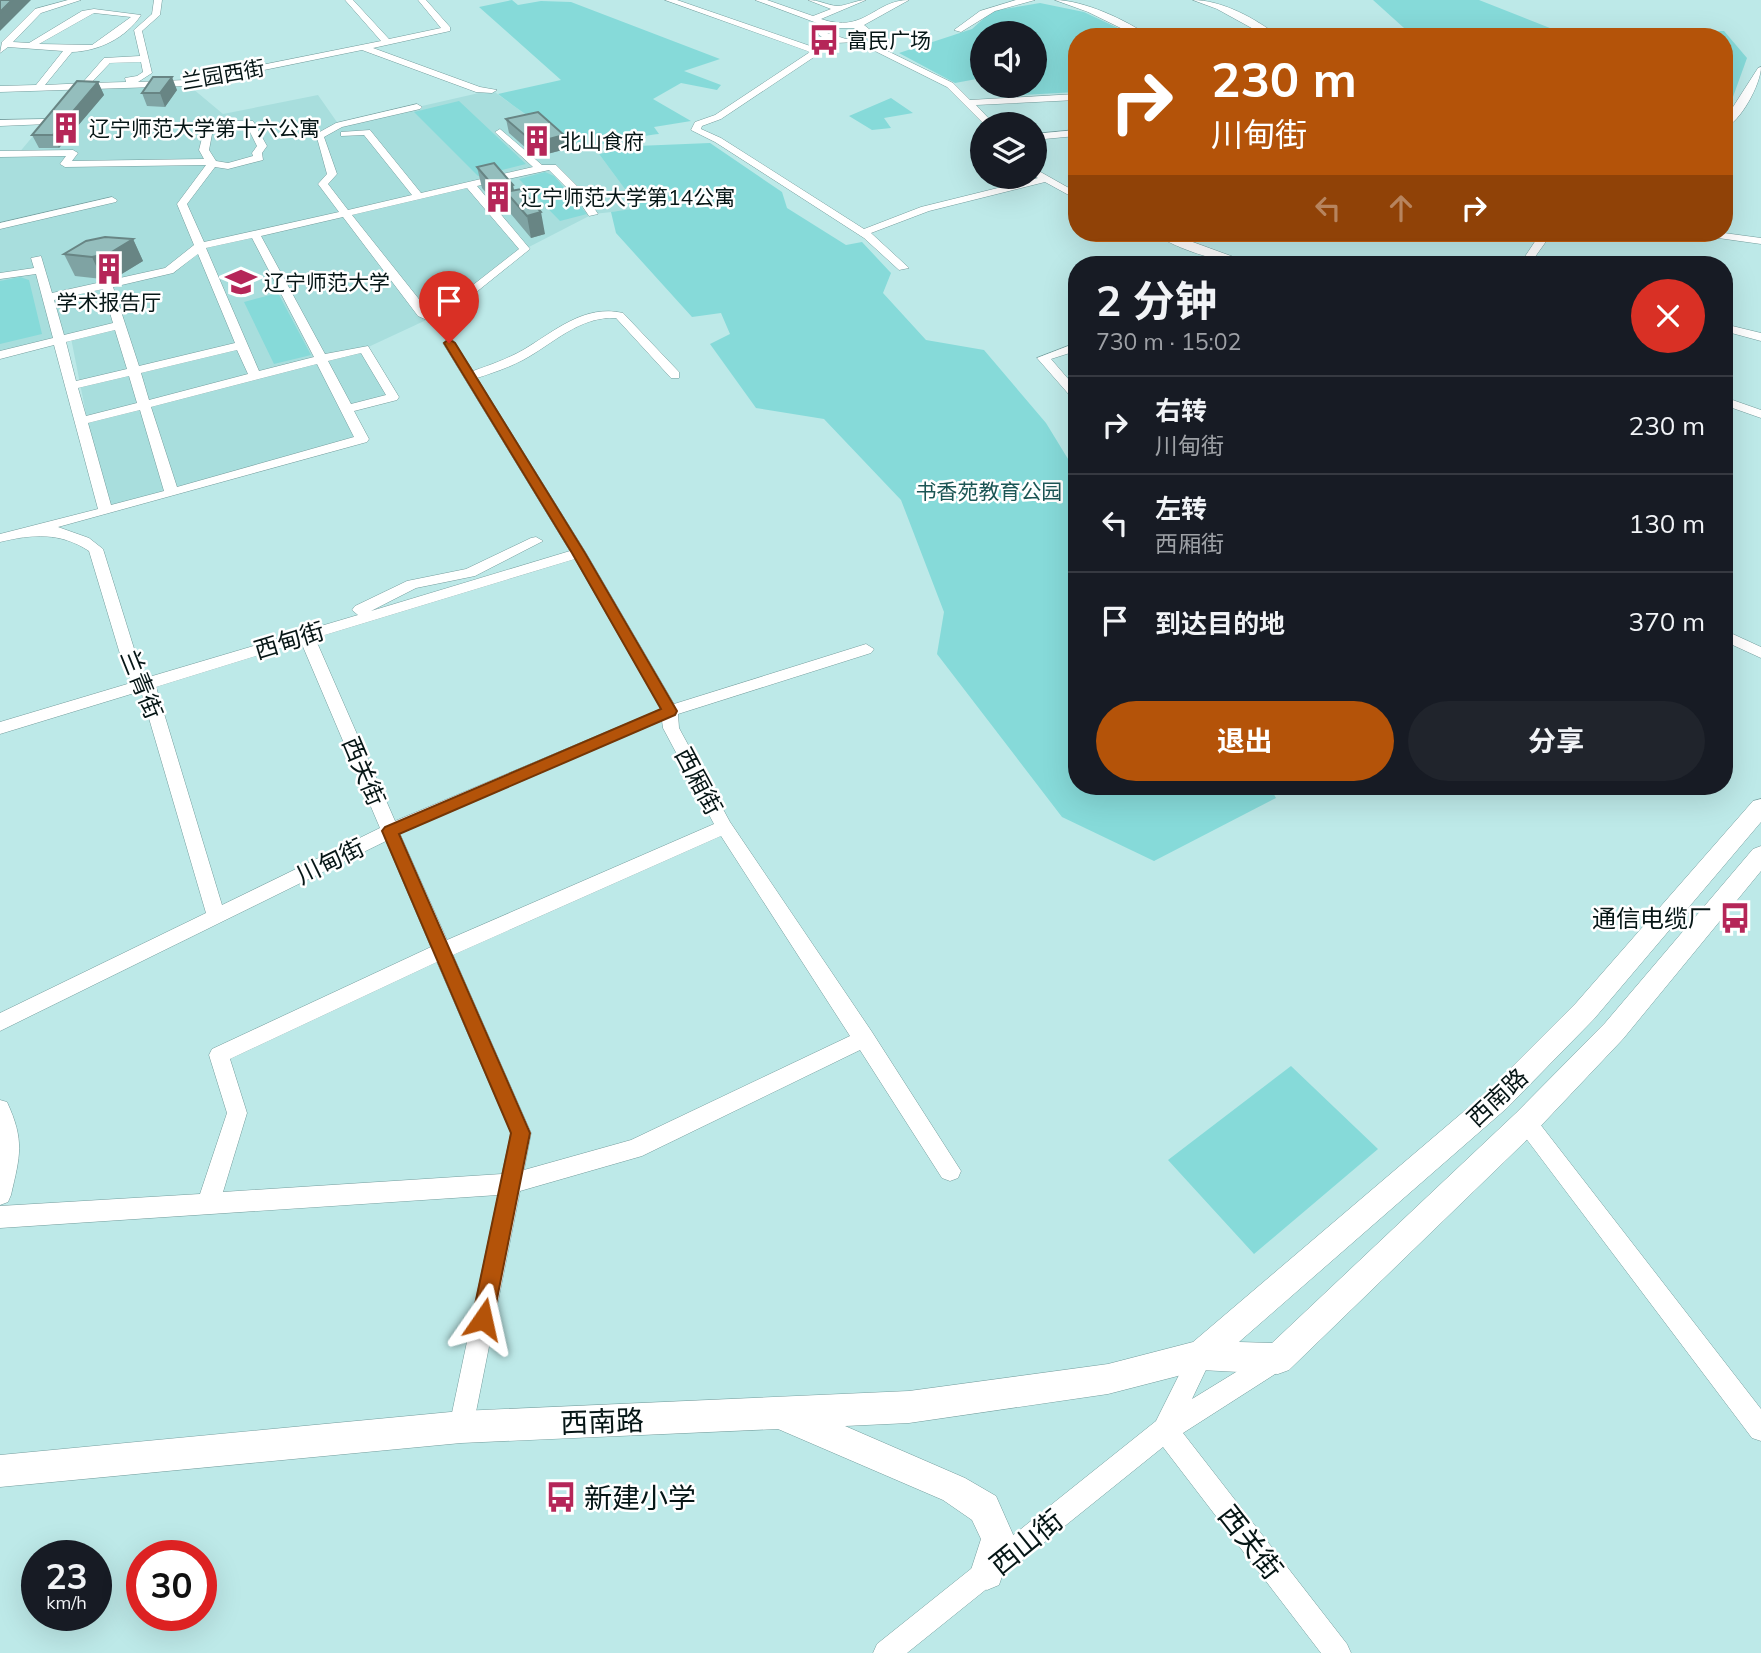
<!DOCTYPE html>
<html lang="zh">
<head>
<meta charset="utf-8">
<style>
  :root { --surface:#171b24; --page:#20242c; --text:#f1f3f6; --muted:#9ea1a6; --line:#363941; --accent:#b45309 }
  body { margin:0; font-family:Mulish,"Noto Sans SC",sans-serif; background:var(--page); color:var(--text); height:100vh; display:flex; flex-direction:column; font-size:26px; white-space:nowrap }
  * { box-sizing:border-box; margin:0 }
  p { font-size:23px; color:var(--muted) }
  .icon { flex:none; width:38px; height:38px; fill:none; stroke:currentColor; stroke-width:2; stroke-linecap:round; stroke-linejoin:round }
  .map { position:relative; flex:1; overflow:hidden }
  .sheet { position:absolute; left:1068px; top:256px; width:665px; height:539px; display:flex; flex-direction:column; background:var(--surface); border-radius:28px; box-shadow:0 7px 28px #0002 }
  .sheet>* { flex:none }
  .guide { position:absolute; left:1068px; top:28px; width:665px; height:214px; border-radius:28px; box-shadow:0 7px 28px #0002; background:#b45309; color:#fff; overflow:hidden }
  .fabs { position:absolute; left:970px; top:21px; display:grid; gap:14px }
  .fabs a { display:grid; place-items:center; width:77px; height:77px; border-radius:50%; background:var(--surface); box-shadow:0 7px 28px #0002; font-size:35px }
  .speed { position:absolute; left:21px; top:1540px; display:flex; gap:14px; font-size:35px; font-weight:700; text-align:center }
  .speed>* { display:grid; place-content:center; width:91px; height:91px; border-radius:50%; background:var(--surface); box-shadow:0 7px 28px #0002; line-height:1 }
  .speed small { font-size:18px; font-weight:400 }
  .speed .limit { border:10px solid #d22; background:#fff; color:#111 }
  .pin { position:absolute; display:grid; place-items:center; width:60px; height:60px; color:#fff; margin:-72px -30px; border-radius:50% 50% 50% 0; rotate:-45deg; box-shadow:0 0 7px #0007 }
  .pin .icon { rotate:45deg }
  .me { position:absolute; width:77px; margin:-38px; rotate:11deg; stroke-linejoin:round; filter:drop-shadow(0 0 5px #0008) }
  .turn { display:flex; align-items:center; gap:24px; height:147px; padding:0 28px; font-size:32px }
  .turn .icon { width:91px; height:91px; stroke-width:2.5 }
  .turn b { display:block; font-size:49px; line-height:60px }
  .lanes { display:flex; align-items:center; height:66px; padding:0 28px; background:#0003; justify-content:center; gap:35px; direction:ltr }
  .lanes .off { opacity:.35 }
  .round { display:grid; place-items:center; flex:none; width:74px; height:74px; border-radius:37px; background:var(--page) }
  .overview { display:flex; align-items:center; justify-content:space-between; height:119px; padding:0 28px }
  h1 { font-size:42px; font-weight:700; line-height:52px }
  .cta { display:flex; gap:14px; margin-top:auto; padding:14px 28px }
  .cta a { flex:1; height:80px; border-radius:42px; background:var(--accent); color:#fff; font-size:28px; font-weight:700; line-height:80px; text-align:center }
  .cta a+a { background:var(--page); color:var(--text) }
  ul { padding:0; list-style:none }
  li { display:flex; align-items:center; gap:21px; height:98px; padding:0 28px; border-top:2px solid var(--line) }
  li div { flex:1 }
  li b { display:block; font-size:26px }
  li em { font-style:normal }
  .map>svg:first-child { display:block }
  .built { fill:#a8dedd }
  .green { fill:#86dad9 }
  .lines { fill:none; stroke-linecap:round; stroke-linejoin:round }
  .minor-casing { stroke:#749d9d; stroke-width:1 }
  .major-casing { stroke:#749d9d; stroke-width:1 }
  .minor { fill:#fff; fill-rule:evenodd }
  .major { fill:#fff; fill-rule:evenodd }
  .wall { fill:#7fa3a3 }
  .shaded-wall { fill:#688584 }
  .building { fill:#94bebd; stroke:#688584; stroke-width:2 }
  .route { fill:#b45309; stroke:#753606; stroke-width:2 }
  .labels { text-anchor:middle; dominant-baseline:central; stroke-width:5; stroke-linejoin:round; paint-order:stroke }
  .far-poi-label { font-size:21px; fill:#061616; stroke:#fff; text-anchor:start }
  .far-street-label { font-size:21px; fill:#061616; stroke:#fff }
  .far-park-label { font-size:21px; fill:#1c5655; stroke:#fff }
  .street-label { font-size:24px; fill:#061616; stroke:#fff }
  .poi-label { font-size:24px; fill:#061616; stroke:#fff; text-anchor:end }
  .near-street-label { font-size:28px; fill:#061616; stroke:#fff }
  .near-poi-label { font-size:28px; fill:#061616; stroke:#fff; text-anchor:start }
</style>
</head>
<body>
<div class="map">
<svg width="1761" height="1653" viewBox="0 0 1761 1653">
  <rect width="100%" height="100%" fill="#bde9e8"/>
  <path class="built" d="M186 83 223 114 318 95 339 125 492 90 540 125 599 154 640 209 593 214 525 249 437 315 364 349 393 397 347 409 362 439 105 510 71 338 0 355V154H18L74 87Z"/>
  <path class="green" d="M512 0 518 5 541 1 571 2 720 59 684 71 721 85 717 90 681 83 653 99 691 121 654 127 659 134C644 135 590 148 583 146 560 141 518 109 498 94L561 80 479 7Z
    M1373 0H1479L1560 32 1724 31 1747 58 1729 108 1724 109V37H1414Z
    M1040 3 1084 12 1137 37H1076V92L1023 95 1006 86H1034V33H982V78L955 83 899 53 972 29 992 11Z
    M891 98 913 113 884 118 891 128 872 130 849 116Z
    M459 101 526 164 478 176 414 112Z
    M710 143 782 192 787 208 846 245 862 242 891 273 883 293 926 340 984 350 1046 423 1076 472V786H1269L1276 798 1154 861 1062 817 937 654 944 612 901 500 824 419 756 408 710 344 730 334 721 313 692 317 616 233 611 212 639 208 599 154 637 146Z
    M545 172 554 176 587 214 560 221 519 179Z
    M20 277 29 280 42 334 0 344V281Z
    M278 293 311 355 274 364 244 302Z
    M1291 1066 1378 1149 1254 1254 1168 1160Z"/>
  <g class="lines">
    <defs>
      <path id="minor" d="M68 0H81L41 13 13 42 29 43 82 11 94 9 141 15C126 38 99 51 72 52L45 85 88 83 84 81 104 58 140 56 134 30 152 14 154 0H162L160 15 142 31 152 73 138 82 186 80 381 41 345 0H353L389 39 441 28 418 0H426L450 27V31L373 48 480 87 497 90 492 93 476 92 362 50 186 86 0 92V86L36 85 63 51 8 47 0 53 2 42 35 9ZM94 13 131 17 92 45 39 44ZM141 62 143 72 137 76 125 78 126 82 91 83 110 63Z
        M665 0H677L816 48 827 41 818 34 825 26 755 0H767L813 16 831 9 808 0C819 0 827 5 837 6 846 6 856 0 866 0L821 19C865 34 874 0 909 0L864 25 873 32 865 40 953 83 970 100 1076 94V100L976 105 994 124H984L947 87 857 42 835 43 721 119 702 126 701 129 721 138 864 229 921 207 1038 178 1034 176V171L1037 170 1076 192V199L1045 182 929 211 871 233 909 268 899 270 864 238 715 142 691 130 695 122 715 115 810 52ZM836 28H856L864 32 846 39 827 33Z
        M1016 0H1035L995 11 961 32 954 30 980 11Z
        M1055 0C1083 0 1127 20 1150 37H1139L1088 12Z
        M1193 0C1222 0 1257 19 1279 37H1268L1217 9Z
        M1761 67C1761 84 1740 123 1724 128V121L1758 68Z
        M417 104 422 107 420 109 342 127 324 137 337 174 328 184 348 210 412 195 364 135 341 136V132L370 130 421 193 533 167 497 134 495 132 500 129 542 165H556L585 194 598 214 589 216 577 198 549 170 477 186 530 249 449 314 429 321 418 316 343 217 261 236 325 354 368 346 399 397 397 400 354 411 369 439 367 442 58 527 89 538 103 549 141 671 149 677 358 615 352 610 355 606 407 581 466 569 531 538 536 537 543 541 475 576 416 588 371 611 570 551 443 343 453 340 473 371C490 365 507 359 523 350 555 331 584 304 623 313L679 372V378H671L616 318C579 316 553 344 523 360 508 368 492 373 477 378L586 553 674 704 866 644 874 649 871 653 678 714 679 728 730 822 872 1032 961 1171 958 1178 950 1181 942 1178 860 1050 642 1156 520 1191 473 1427 470 1436 461 1439 452 1436 449 1427 498 1195 0 1228V1206L200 1194 227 1113 209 1055 212 1049 431 947 386 841 0 1031V1013L206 913 141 691 0 734V722L134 682 126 674 89 551C60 532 33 534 0 542V534L98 509 54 345 0 359V351L53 338 36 274 0 279V273L34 268 31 258 41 256 52 293 165 268 194 245 177 204 206 165 65 167 60 164 66 156 0 157V151L73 150 78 153 72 161 204 159 199 150 204 130 236 121H253L267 146 262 153 263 160 228 169 215 167 187 204 204 242 339 212 318 184 327 174 316 134 336 123ZM247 126 257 146 252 153 253 156 228 163 216 161 209 150 212 134ZM467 188 519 249 441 310 430 313 352 215ZM252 238 314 357 259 371 206 248ZM198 254 235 343 139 366 113 287 173 273ZM103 289 113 323 64 335 54 300ZM115 330 127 369 76 381 66 342ZM237 350 248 374 149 400 141 373ZM361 353 386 395 351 404 328 361ZM317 364 354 437 177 487 151 407ZM129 376 137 403 86 416 78 388ZM140 410 164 491 111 505 88 423ZM575 559 661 709 395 821 315 638ZM301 642 380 828 222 905 156 687ZM662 721 663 728 714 824 447 940 400 834ZM721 836 850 1036 631 1140 524 1170 531 1133 453 955ZM437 962 511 1133 502 1174 223 1192 247 1113 230 1059Z
        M45 119 50 122 48 124 0 126V120Z
        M1076 130V136L1034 140V134Z
        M112 197 117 200 116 202 0 229V223Z
        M1155 233H1168L1253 264C1228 265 1173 249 1155 233Z
        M1510 233H1552L1530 264H1520L1536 240Z
        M1699 233H1724L1761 238V244L1704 236Z
        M1724 324 1761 333V341L1724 331Z
        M1076 343V351L1051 359 1076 388V399L1072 398 1037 358Z
        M1724 397 1761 410V418L1724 405Z
        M1724 630 1761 647V658L1724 641Z
        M0 1100 7 1102C25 1141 20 1156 11 1195L8 1202 0 1205Z
        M1526 1112 1533 1115 1761 1409V1441L1752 1438 1519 1129 1516 1122 1519 1115Z
        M1201 1343 1209 1347 1213 1355 1192 1399 1267 1353 1275 1349 1283 1353 1287 1361 1283 1369 1183 1433 1347 1644 1351 1653H1321L1163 1447 907 1653H873L877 1644 1156 1421 1193 1347Z"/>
      <path id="major" d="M1761 799V822L1594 1019 1507 1108 1239 1342 1272 1343 1516 1113 1605 1023 1753 849 1761 846V871L1623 1039 1536 1131 1289 1370 1278 1374 1201 1370 1108 1394 909 1423 845 1426 965 1478 996 1496 1015 1539 999 1585 987 1590 975 1585 970 1573 981 1539 972 1520 943 1500 778 1429 461 1443 0 1487V1455L461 1411 909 1391 1108 1364 1193 1342 1489 1090 1576 1003 1753 801Z"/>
    </defs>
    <use href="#minor" class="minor-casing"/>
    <use href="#major" class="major-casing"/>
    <use href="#minor" class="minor"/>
    <use href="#major" class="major"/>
  </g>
  <path class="wall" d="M98 82 104 95 59 148H39L32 135Z
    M177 90 165 107 147 106 142 93Z
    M506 119 564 135 566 149 536 157 509 133Z
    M477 167 514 190 545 234 531 238 511 214 510 208 501 210 482 188Z
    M133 239 143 261 120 275 102 279 75 276 64 254Z"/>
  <path class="shaded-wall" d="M12 0H31L0 31V12Z
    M172 77 177 90 165 107 160 93Z
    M98 82 104 95 59 148 53 135Z
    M564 135 566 149 536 157 534 143Z
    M513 185 517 204 506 192 510 208 501 210 496 189Z
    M541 212 545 234 531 238 527 216Z
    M133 239 143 261 120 275 102 279 92 257Z"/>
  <path class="building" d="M0 0H12L0 12Z
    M153 77H172L160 93H142Z
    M77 81 98 82 53 135H32Z
    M538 112 564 135 534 143 506 119Z
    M494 163 513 185 496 189 477 167Z
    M521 189 541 212 527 216 506 192Z
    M105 237 133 239 110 253 92 257 64 254 86 241Z"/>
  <path class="route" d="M449 339 455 343 585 553 677 711 675 715 399 834 530 1133 493 1319 490 1326 483 1329 475 1326 472 1319 511 1133 382 831 385 827 661 709 572 553 444 343Z"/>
  <defs>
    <symbol id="bus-bare" viewBox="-9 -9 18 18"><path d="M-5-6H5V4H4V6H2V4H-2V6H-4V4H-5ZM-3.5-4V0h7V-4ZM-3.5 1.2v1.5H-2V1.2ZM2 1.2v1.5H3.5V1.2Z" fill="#b52658" stroke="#fff" stroke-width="2.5" paint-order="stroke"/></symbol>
    <symbol id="building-bare" viewBox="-9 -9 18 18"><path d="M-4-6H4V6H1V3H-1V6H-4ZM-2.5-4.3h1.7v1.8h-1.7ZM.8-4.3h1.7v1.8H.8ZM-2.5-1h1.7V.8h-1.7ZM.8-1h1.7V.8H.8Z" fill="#b52658" stroke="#fff" stroke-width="2.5" paint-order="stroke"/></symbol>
    <symbol id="university-bare" viewBox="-9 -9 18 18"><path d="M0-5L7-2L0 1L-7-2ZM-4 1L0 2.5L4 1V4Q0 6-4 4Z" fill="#b52658" stroke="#fff" stroke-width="2.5" paint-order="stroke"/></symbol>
  </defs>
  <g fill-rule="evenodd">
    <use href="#bus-bare" x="802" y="18" width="44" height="44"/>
    <use href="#building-bare" x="44" y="106" width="44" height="44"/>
    <use href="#building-bare" x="515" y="119" width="44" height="44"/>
    <use href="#building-bare" x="476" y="175" width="44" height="44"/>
    <use href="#building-bare" x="87" y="247" width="44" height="44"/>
    <use href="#university-bare" x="219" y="260" width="44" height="44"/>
    <use href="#bus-bare" x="1713" y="896" width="44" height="44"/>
    <use href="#bus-bare" x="539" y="1475" width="44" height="44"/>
  </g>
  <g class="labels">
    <g class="far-poi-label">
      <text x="847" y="40">富民广场</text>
      <text x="89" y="128">辽宁师范大学第十六公寓</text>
      <text x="560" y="141">北山食府</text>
      <text x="521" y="197">辽宁师范大学第14公寓</text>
      <text x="264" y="282">辽宁师范大学</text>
      <text x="109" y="302" text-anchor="middle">学术报告厅</text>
    </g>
    <g class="far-street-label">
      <text transform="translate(223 74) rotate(-10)">兰园西街</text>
    </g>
    <g class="far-park-label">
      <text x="989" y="491">书香苑教育公园</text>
    </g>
    <g class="street-label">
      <text transform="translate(289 640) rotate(-17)">西甸街</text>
      <text transform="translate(142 684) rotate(68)">兰青街</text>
      <text transform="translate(364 771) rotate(67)">西关街</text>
      <text transform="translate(699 781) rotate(62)">西厢街</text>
      <text transform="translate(330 861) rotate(-26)">川甸街</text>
      <text transform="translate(1497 1097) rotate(-43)">西南路</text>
    </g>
    <g class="poi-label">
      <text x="1712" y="918">通信电缆厂</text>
    </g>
    <g class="near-street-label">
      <text transform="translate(602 1421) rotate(-2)">西南路</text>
      <text transform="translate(1026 1542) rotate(-39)">西山街</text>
      <text transform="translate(1251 1542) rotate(52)">西关街</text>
    </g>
    <g class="near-poi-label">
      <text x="584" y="1497">新建小学</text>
    </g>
  </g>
</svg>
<div class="fabs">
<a><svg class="icon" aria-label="sound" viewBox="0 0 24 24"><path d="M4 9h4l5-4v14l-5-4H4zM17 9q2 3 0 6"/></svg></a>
<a><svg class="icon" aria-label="layers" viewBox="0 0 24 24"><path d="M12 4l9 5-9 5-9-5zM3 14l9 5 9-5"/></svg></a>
</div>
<div class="speed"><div>23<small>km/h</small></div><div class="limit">30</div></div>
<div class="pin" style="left:449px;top:343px;background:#d93025"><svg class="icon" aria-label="arrive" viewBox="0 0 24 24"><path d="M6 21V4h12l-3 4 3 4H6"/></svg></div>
<svg class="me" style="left:483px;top:1319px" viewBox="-20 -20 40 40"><path d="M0-17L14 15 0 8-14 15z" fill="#b45309" stroke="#fff" stroke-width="4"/></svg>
<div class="guide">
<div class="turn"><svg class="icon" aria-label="right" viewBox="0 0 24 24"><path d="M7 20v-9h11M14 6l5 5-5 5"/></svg><div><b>230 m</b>川甸街</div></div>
<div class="lanes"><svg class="icon off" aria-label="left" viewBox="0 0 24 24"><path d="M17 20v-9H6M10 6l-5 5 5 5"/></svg><svg class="icon off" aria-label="ahead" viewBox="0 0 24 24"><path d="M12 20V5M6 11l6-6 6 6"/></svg><svg class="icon" aria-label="right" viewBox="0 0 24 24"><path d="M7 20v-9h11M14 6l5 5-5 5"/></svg></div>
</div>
<section class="sheet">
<div class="overview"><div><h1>2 分钟</h1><p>730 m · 15:02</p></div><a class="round" style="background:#d93025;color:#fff"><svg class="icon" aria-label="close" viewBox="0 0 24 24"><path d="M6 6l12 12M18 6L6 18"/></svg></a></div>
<ul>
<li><svg class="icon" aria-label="right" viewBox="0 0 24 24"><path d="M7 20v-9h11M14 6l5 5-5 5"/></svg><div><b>右转</b><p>川甸街</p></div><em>230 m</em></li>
<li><svg class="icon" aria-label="left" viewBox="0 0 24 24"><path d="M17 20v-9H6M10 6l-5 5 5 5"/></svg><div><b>左转</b><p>西厢街</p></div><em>130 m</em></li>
<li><svg class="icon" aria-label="arrive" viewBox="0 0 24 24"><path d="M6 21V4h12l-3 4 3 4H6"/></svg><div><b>到达目的地</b></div><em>370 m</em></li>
</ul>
<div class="cta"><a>退出</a><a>分享</a></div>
</section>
</div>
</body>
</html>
